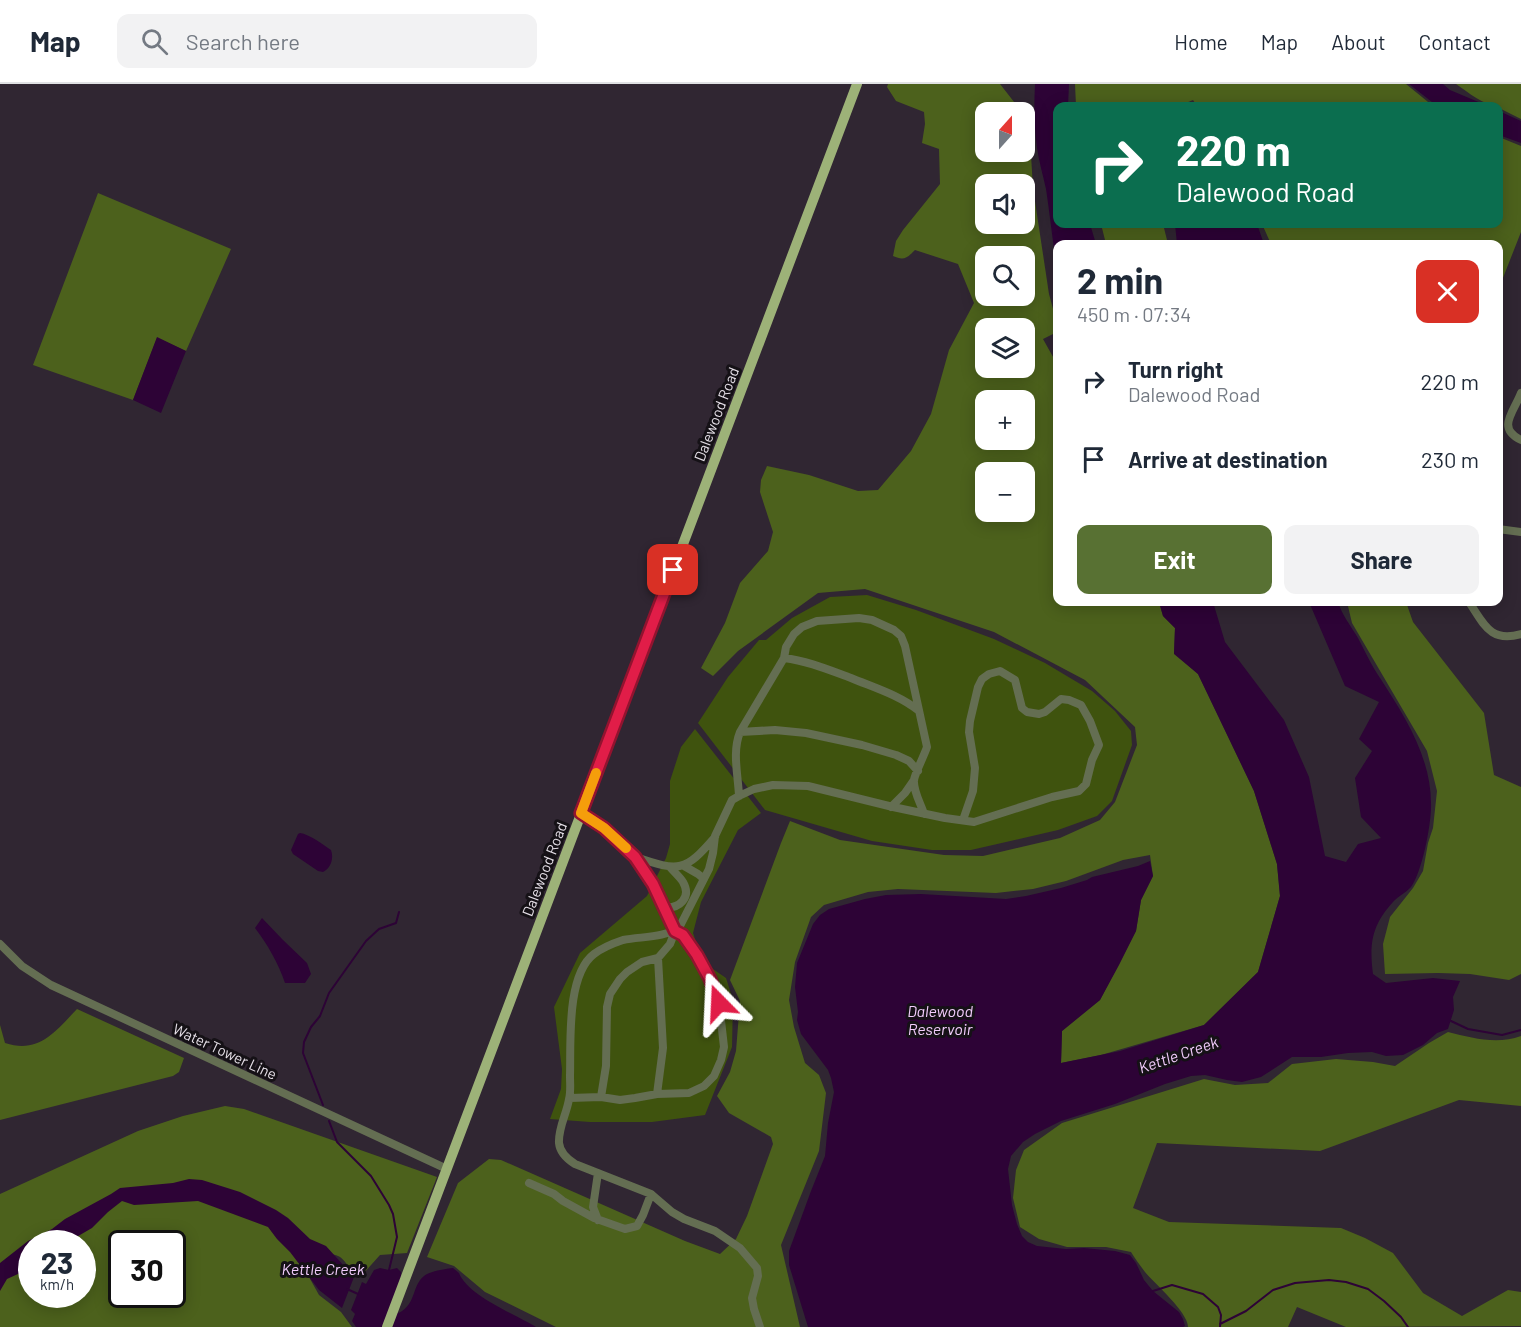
<!DOCTYPE html>
<html lang="en">
<head>
<meta charset="utf-8">
<style>
  :root { --surface:#fff; --page:#f2f2f3; --text:#1f2937; --muted:#747a83; --line:#e0e1e3; --accent:#587133 }
  body { margin:0; font-family:Barlow,sans-serif; background:var(--page); color:var(--text); height:100vh; display:flex; flex-direction:column; font-size:22px; white-space:nowrap }
  * { box-sizing:border-box; margin:0 }
  p { font-size:20px; color:var(--muted) }
  .icon { flex:none; width:33px; height:33px; fill:none; stroke:currentColor; stroke-width:2; stroke-linecap:round; stroke-linejoin:round }
  .map { position:relative; flex:1; overflow:hidden }
  .sheet { position:absolute; left:1053px; top:156px; width:450px; height:366px; display:flex; flex-direction:column; background:var(--surface); border-radius:12px; box-shadow:0 3px 15px #0003 }
  .sheet>* { flex:none }
  .guide { position:absolute; left:1053px; top:18px; width:450px; height:126px; border-radius:12px; box-shadow:0 3px 15px #0003; background:#0b6e4f; color:#fff; overflow:hidden }
  .needle { width:39px; rotate:21deg }
  .controls { position:absolute; left:975px; top:18px; display:grid; gap:12px }
  .controls a { display:grid; place-items:center; width:60px; height:60px; border-radius:12px; background:var(--surface); box-shadow:0 3px 15px #0003; font-size:30px }
  .speed { position:absolute; left:18px; top:1146px; display:flex; gap:12px; font-size:30px; font-weight:700; text-align:center }
  .speed>* { display:grid; place-content:center; width:78px; height:78px; border-radius:50%; background:var(--surface); box-shadow:0 3px 15px #0003; line-height:1 }
  .speed small { font-size:15px; font-weight:400 }
  .speed .limit { border:3px solid #111; border-radius:9px; background:#fff; color:#111 }
  .pin { position:absolute; display:grid; place-items:center; width:51px; height:51px; color:#fff; margin:-26px; border-radius:12px; box-shadow:0 3px 9px #0006 }
  .me { position:absolute; width:66px; margin:-33px; rotate:339deg; stroke-linejoin:round; filter:drop-shadow(0 0 4px #0008) }
  .turn { display:flex; align-items:center; gap:21px; height:126px; padding:0 24px; font-size:27px }
  .turn .icon { width:78px; height:78px; stroke-width:2.5 }
  .turn b { display:block; font-size:42px; line-height:51px }
  .round { display:grid; place-items:center; flex:none; width:63px; height:63px; border-radius:12px; background:var(--page) }
  .overview { display:flex; align-items:center; justify-content:space-between; height:102px; padding:0 24px }
  h1 { font-size:36px; font-weight:700; line-height:45px }
  .primary-button { display:flex; gap:12px; margin-top:auto; padding:12px 24px }
  .primary-button a { flex:1; height:69px; border-radius:12px; background:var(--accent); color:#fff; font-size:24px; font-weight:700; line-height:69px; text-align:center }
  .primary-button a+a { background:var(--page); color:var(--text) }
  ul { padding:0; list-style:none }
  li { display:flex; align-items:center; gap:18px; height:78px; padding:0 24px }
  li div { flex:1 }
  li b { display:block; font-size:22px }
  li em { font-style:normal }
  header { display:flex; align-items:center; gap:36px; box-sizing:border-box; height:84px; padding:0 30px; background:var(--surface); border-bottom:2px solid var(--line) }
  header strong { font-size:28px }
  nav { display:flex; gap:33px; margin-inline-start:auto; font-size:21px }
  .search { width:420px; height:54px; background:var(--page); display:flex; align-items:center; gap:15px; box-sizing:border-box; padding:0 21px; border-radius:12px; color:var(--muted); font-size:22px }
  .map>svg:first-child { display:block }
  .green { fill:#3f530e }
  .forest { fill:#4c611c; fill-rule:evenodd }
  .water { fill:#2d0336 }
  .lines { fill:none; stroke-linecap:round; stroke-linejoin:round }
  .stream { stroke:#2d0336; stroke-width:2 }
  .minor { stroke:#646e52; stroke-width:8 }
  .major { stroke:#9db278; stroke-width:10 }
  .route-casing { stroke:#92132f; stroke-width:15 }
  .route { stroke:#e11d48; stroke-width:10 }
  .slow { stroke:#f59e0b; stroke-width:10 }
  .labels { text-anchor:middle; dominant-baseline:central; stroke-width:6; stroke-linejoin:round; paint-order:stroke }
  .street-label { font-size:15px; fill:#e6e0e8; stroke:#151116 }
  .water-label { font-size:16px; font-style:italic; fill:#f2ccfc; stroke:#151116 }
</style>
</head>
<body>
<header>
<strong>Map</strong>
<div class="search"><svg class="icon" aria-label="search" viewBox="0 0 24 24"><circle cx="10" cy="10" r="6"/><path d="M15 15l6 6"/></svg>Search here</div>
<nav><a>Home</a><a>Map</a><a>About</a><a>Contact</a></nav>
</header>
<div class="map">
<svg width="1521" height="1243" viewBox="0 0 1521 1243">
  <rect width="100%" height="100%" fill="#302632"/>
  <path class="green" d="M867 511 916 526 994 555 1045 579 1092 607 1115 627 1131 647 1132 661 1112 717 1097 732 1058 746 971 766H932L872 757 765 726 698 639 728 593 759 556H766L792 534 830 513Z
    M695 645 761 729 738 746 701 818 693 849 699 867 710 883 726 894 733 916 732 963 705 1031 652 1038H590L550 1035 561 1005 562 985 554 923 580 869 647 812 666 774 670 760V697L681 663Z"/>
  <path class="forest" d="M888 0H1000L1022 28H986V68H1024L1025 32 1029 38 1033 104 1049 210 1056 236 1053 250 1043 255 1057 280 1058 518H1159L1163 532 1175 544 1174 569 1198 590 1254 707 1277 780 1280 812 1258 888 1204 941 1101 971 1061 979 1062 947 1100 916 1136 847 1141 816 1153 792 1150 771 1123 776 1066 797 1033 805 996 809 898 805 868 808 824 821 811 833 795 878 789 916 794 943 805 979 819 991 826 1009 819 1067 781 1161 800 1243H556L485 1208 454 1182 427 1173 458 1099 489 1075 501 1076 685 1157 720 1170 736 1155 747 1132 773 1060 771 1053 729 1029 717 1012 730 988 736 967 740 917 730 896 781 759 790 737 840 756 944 771 983 772 1060 754 1100 736 1115 718 1137 661 1135 643 1085 596 994 548 865 505 818 509 738 567 713 592 701 584 725 539 740 499 768 467 773 448 760 408 761 396 767 382 809 391 858 407 878 406 911 367 931 330 949 266 974 219 958 180 915 166C907 174 904 177 893 172L896 157 903 146 940 100 939 65 922 59 925 40 924 28 896 17 887 3ZM986 100H1024V140H986ZM986 172H1024V212H986ZM986 244H1024V284H986ZM986 316H1024V356H986ZM986 388H1024V428H986Z
    M1075 0H1406L1433 22H1197L1193 16 1179 22H1076Z
    M1456 0H1521V35L1499 24 1498 22C1483 21 1469 9 1456 0Z
    M1499 53 1521 62V148L1499 204 1498 160H1271L1262 140H1498Z
    M98 109 231 165 186 267 157 254 133 316 33 281Z
    M1101 140H1163L1168 160H1106Z
    M1347 518H1406L1413 538 1484 629 1494 691 1521 703V890L1509 896 1470 890 1438 889 1385 890 1383 860 1390 833 1413 804 1423 787 1428 759 1433 744 1437 707 1427 667 1352 539Z
    M77 925 184 974 179 988 173 992 0 1036V941L5 959C39 970 55 948 77 925Z
    M1448 948C1472 954 1497 961 1521 952V1022L1459 1016 1320 1067 1157 1059 1133 1124 1169 1138 1341 1144 1365 1154 1393 1169 1423 1209 1462 1232 1508 1206 1521 1208V1242L1346 1243 1297 1223 1288 1243H1188C1188 1228 1155 1200 1145 1188 1140 1181 1135 1175 1131 1168L1106 1163H1067L1039 1155 1020 1143 1013 1114 1016 1086 1024 1066 1062 1039 1204 995 1235 1001 1268 999 1292 980 1336 975 1373 978 1395 982 1429 959Z
    M225 1022 244 1025 437 1093 407 1169 380 1171 363 1190H353C345 1178 343 1170 327 1170L309 1193 319 1211 341 1228 352 1243H0V1110L138 1047 183 1032ZM32 1160H82V1210H32ZM122 1160H172V1210H122Z"/>
  <path class="water" d="M1035 0H1069L1068 22H1058V140H1090L1096 160H1058L1057 187C1053 159 1050 132 1046 105 1043 91 1039 78 1037 64 1034 41 1034 23 1035 0Z
    M1409 0H1443L1450 6 1488 22H1437Z
    M1499 27 1521 37V59L1499 51Z
    M1175 140H1257L1264 160H1177Z
    M157 253 186 267 161 329 133 316Z
    M1159 518H1213L1225 558 1284 636 1309 693 1325 772 1346 778 1358 760 1381 754 1361 733 1355 694 1372 667 1359 655 1379 618 1345 602 1309 518H1338C1342 531 1351 542 1358 554 1365 567 1371 581 1380 594 1404 631 1431 673 1431 719 1432 738 1422 789 1411 803 1406 809 1398 812 1393 818 1372 841 1369 859 1373 890L1386 899 1433 894 1460 897 1453 913 1454 926 1448 945 1437 949 1423 961 1403 971 1386 972 1372 968 1348 969 1321 973H1292L1261 993 1242 998 1227 996 1205 991 1191 992 1165 1000 1115 1020 1061 1037 1035 1050 1023 1058 1011 1072 1008 1085 1012 1121 1017 1140 1022 1152 1028 1158 1037 1162 1066 1165 1084 1164 1115 1167 1130 1171 1136 1179 1144 1196 1153 1207 1179 1228 1183 1235 1185 1242 1183 1243H808L789 1181V1167L811 1107 825 1072 828 1039 834 1008 831 994 828 986 801 950 797 936 798 928 795 903 797 879 813 840 820 831 829 825 865 815 886 811 921 810 1006 815 1026 812 1061 804 1087 796 1092 793 1138 782 1150 777 1153 792 1141 816 1136 847 1119 881 1100 916 1062 947 1061 979 1120 967 1204 941 1258 888 1280 812 1277 780 1254 707 1198 590 1174 570 1175 544 1163 532Z
    M300 749C309 750 324 761 331 766 334 774 331 784 323 788L318 787 293 770 291 766 298 750Z
    M262 834 283 856 307 879 311 890 305 899H285C278 879 268 861 255 844Z
    M189 1095 202 1096 240 1108 276 1126 288 1134 310 1155 326 1162 354 1193 342 1224 319 1206 290 1168 277 1155 268 1143 198 1117 134 1121 122 1117 108 1128 92 1144 66 1159 32 1160 31 1184 7 1195 0 1207V1179L28 1157 52 1145 65 1135 111 1110 120 1104 173 1099Z
    M380 1184 389 1186 397 1184 401 1188V1200L393 1224 399 1229C417 1219 411 1203 424 1192 430 1187 445 1185 453 1184L459 1189C468 1212 515 1230 536 1243H356L352 1237 355 1230 351 1226 362 1198 366 1200 374 1186Z"/>
  <g class="lines">
    <path class="stream" d="M1451 937 1468 945 1502 951 1521 946
      M323 1021 303 969 304 958 311 943 320 932 329 909 366 857 379 845 396 839 399 828
      M329 1037 337 1058 371 1092 389 1121 393 1130 397 1153 389 1186
      M347 1205 358 1210
      M1153 1207 1172 1201 1203 1210 1218 1223 1221 1231 1220 1243
      M1220 1240 1246 1227 1273 1206 1295 1199 1329 1196 1346 1198 1368 1205 1384 1217 1401 1233 1408 1243"/>
    <path class="minor" d="M1521 309C1514 328 1496 344 1521 356
      M1498 445 1521 448
      M1469 518C1484 540 1490 559 1521 550
      M784 574C808 577 829 586 851 594 875 604 899 611 919 627
      M918 687 909 677 896 671 862 661 806 649 775 646 740 648 784 574 786 563 794 550 802 543 817 537 859 534 872 536 894 546 901 552 905 562 927 663C924 672 915 689 914 696 913 707 921 720 924 730
      M739 712C738 690 732 668 740 648
      M891 723 905 709 914 696
      M581 729C589 734 598 739 605 745 632 766 650 792 664 823 679 825 692 814 683 798 680 793 674 788 670 783
      M636 773C679 788 685 788 715 753
      M684 782 698 790 704 795
      M0 860 22 882 51 901 447 1085
      M657 1010 663 964 658 874
      M601 1013 606 982 607 923 610 910 620 895 627 888 642 878 658 874 670 860 675 847
      M570 1014 601 1013 620 1016 635 1014 657 1010 689 1009 704 1002 714 992 721 976 724 963 719 919 710 895 697 871 683 851 675 847 664 823
      M529 1099 554 1110 563 1117 594 1134 625 1145 637 1142 643 1131 651 1110
      M598 1136 593 1123 598 1089
      M760 1243 754 1225 752 1214 758 1192 757 1184 740 1164 715 1147 684 1135 672 1128 651 1110 575 1080C567 1075 560 1069 559 1059 558 1044 567 1029 569 1015 571 1008 570 1000 570 992 571 960 566 891 594 870 602 864 614 859 623 856 642 852 664 855 680 842L709 785 713 769 715 752 732 716 739 712 754 705 773 701 808 702 893 723 945 734 974 738 1052 713 1079 707 1086 700 1092 676 1099 661 1090 637 1081 621 1069 616 1061 615 1045 628 1039 630 1027 628 1022 624 1015 596 1000 587 989 590 982 595 978 603 970 637 969 648 975 684 973 707 963 736"/>
    <path class="major" d="M387 1243 857 0"/>
  </g>
  <g class="lines">
    <defs>
      <path id="route" d="M673 486 581 729 604 744 635 773 653 800 675 847 683 851 697 871 710 895 719 919"/>
    </defs>
    <use href="#route" class="route-casing"/>
    <use href="#route" class="route"/>
    <path class="slow" d="M596 689 581 729 604 744 626 764"/>
  </g>
  <g class="labels">
    <g class="street-label">
      <text transform="translate(716 330) rotate(-69)">Dalewood Road</text>
      <text transform="translate(544 785) rotate(-69)">Dalewood Road</text>
      <text transform="translate(225 967) rotate(25)">Water Tower Line</text>
    </g>
    <g class="water-label">
      <text x="940" y="926">Dalewood<tspan x="940" dy="18">Reservoir</tspan></text>
      <text transform="translate(1178 970) rotate(-19)">Kettle Creek</text>
      <text x="323" y="1184">Kettle Creek</text>
    </g>
  </g>
</svg>
<div class="controls">
<a><svg class="needle" viewBox="-14 -14 28 28"><path d="M0-13l5 13h-10z" fill="#e53935"/><path d="M0 13l5-13h-10z" fill="#747a83"/></svg></a>
<a><svg class="icon" aria-label="sound" viewBox="0 0 24 24"><path d="M4 9h4l5-4v14l-5-4H4zM17 9q2 3 0 6"/></svg></a>
<a><svg class="icon" aria-label="search" viewBox="0 0 24 24"><circle cx="10" cy="10" r="6"/><path d="M15 15l6 6"/></svg></a>
<a><svg class="icon" aria-label="layers" viewBox="0 0 24 24"><path d="M12 4l9 5-9 5-9-5zM3 14l9 5 9-5"/></svg></a>
<a>+</a>
<a>−</a>
</div>
<div class="speed"><div>23<small>km/h</small></div><div class="limit">30</div></div>
<div class="pin" style="left:673px;top:486px;background:#d93025"><svg class="icon" aria-label="arrive" viewBox="0 0 24 24"><path d="M6 21V4h12l-3 4 3 4H6"/></svg></div>
<svg class="me" style="left:719px;top:919px" viewBox="-20 -20 40 40"><path d="M0-17L14 15 0 8-14 15z" fill="#e11d48" stroke="#fff" stroke-width="4"/></svg>
<div class="guide">
<div class="turn"><svg class="icon" aria-label="right" viewBox="0 0 24 24"><path d="M7 20v-9h11M14 6l5 5-5 5"/></svg><div><b>220 m</b>Dalewood Road</div></div>
</div>
<section class="sheet">
<div class="overview"><div><h1>2 min</h1><p>450 m · 07:34</p></div><a class="round" style="background:#d93025;color:#fff"><svg class="icon" aria-label="close" viewBox="0 0 24 24"><path d="M6 6l12 12M18 6L6 18"/></svg></a></div>
<ul>
<li><svg class="icon" aria-label="right" viewBox="0 0 24 24"><path d="M7 20v-9h11M14 6l5 5-5 5"/></svg><div><b>Turn right</b><p>Dalewood Road</p></div><em>220 m</em></li>
<li><svg class="icon" aria-label="arrive" viewBox="0 0 24 24"><path d="M6 21V4h12l-3 4 3 4H6"/></svg><div><b>Arrive at destination</b></div><em>230 m</em></li>
</ul>
<div class="primary-button"><a>Exit</a><a>Share</a></div>
</section>
</div>
</body>
</html>
